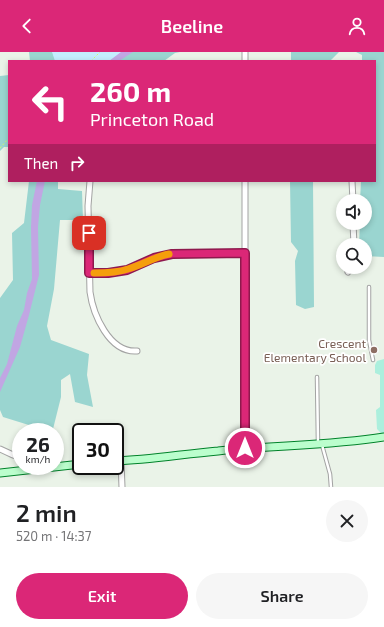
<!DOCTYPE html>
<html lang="en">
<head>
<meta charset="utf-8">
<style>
  :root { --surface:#fff; --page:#f6f6f6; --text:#202124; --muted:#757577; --accent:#db2777 }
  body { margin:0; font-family:"Exo 2",sans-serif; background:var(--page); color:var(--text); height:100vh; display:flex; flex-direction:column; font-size:15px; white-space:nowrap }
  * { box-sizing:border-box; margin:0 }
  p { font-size:13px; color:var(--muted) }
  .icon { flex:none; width:22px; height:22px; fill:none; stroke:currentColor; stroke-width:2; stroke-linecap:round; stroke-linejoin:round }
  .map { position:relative; height:435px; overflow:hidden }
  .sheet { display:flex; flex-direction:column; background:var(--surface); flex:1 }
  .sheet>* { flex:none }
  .hud { position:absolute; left:8px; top:8px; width:368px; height:122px; border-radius:0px; box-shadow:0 2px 6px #0003; background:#db2777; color:#fff; overflow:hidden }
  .buttons { position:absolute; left:336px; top:142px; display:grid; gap:8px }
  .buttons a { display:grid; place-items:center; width:36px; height:36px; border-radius:50%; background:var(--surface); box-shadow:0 2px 6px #0003; font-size:20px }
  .speed { position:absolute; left:12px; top:371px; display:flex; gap:8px; font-size:20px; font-weight:700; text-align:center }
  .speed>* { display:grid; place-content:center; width:52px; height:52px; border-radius:50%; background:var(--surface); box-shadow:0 2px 6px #0003; line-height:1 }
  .speed small { font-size:10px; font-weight:400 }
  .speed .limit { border:2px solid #111; border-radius:6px; background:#fff; color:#111 }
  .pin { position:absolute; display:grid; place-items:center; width:34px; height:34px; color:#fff; margin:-17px; border-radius:8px; box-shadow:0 2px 6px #0006 }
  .me { position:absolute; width:44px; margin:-22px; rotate:0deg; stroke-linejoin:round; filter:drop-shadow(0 0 3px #0008) }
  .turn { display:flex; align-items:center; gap:14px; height:84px; padding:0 16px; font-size:18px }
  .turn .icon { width:52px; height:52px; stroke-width:2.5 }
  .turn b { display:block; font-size:28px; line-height:34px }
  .then { display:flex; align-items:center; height:38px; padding:0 16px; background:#0003; gap:8px; font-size:15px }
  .round { display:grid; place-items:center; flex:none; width:42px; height:42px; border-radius:21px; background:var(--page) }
  .summary { display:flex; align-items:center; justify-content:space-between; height:68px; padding:0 16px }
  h1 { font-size:24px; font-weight:600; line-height:30px }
  .cta { display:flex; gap:8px; margin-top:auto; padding:8px 16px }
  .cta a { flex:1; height:46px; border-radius:24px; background:var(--accent); color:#fff; font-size:16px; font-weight:600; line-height:46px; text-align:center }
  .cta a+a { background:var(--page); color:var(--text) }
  header { display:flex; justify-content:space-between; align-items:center; height:52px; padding:0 16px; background:var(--accent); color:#fff; font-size:18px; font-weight:600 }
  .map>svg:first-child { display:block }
  .grass { fill:#acefdd }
  .forest { fill:#9ad5d0 }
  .park { fill:#c4edfe }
  .water { fill:#c1a6e3 }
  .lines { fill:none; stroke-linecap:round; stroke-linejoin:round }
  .service-casing { stroke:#a3a3a3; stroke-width:4.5 }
  .minor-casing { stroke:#a3a3a3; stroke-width:7 }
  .secondary-casing { stroke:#00822a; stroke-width:9 }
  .path { stroke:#d0ff6d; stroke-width:1; stroke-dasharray:2 2; stroke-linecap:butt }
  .service { stroke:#fff; stroke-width:2.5 }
  .minor { stroke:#fff; stroke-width:5 }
  .secondary { stroke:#bbfecd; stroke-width:7 }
  .route-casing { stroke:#8e194d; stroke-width:10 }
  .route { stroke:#db2777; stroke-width:7 }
  .slow { stroke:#f59e0b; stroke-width:7 }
  .education-dot { fill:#8d6e63; stroke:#fff; stroke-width:1.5 }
  .labels { text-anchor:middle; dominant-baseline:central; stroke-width:3.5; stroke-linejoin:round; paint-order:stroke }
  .education-label { font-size:12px; fill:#785e54; stroke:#fff; text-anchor:end }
</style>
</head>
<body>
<header><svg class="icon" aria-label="back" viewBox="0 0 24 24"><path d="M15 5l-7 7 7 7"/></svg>Beeline<svg class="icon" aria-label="person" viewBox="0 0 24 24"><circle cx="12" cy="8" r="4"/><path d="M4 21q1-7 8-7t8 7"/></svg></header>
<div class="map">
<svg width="384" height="435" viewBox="0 0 384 435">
  <rect width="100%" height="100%" fill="#eaf3e8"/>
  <path class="grass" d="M384 307V382H382L377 377 376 358 380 355V323L375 321V313L377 309Z"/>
  <path class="forest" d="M29 0H180L175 1 164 9H30Z
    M291 0H339L330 9H291Z
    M356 0H384V205L365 204V193H359L360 171H365V149H360L361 129H375V9H362V3Z
    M9 23V95H4L0 99V24Z
    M29 129H58V137L82 139 83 168H60L54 237 47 274 51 288 89 302 87 323 93 355 75 350 70 322 61 328V345L53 377 32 374 3 365 0 358V246L13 228 12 181 24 171Z
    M290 129H313L314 255 305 257 296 253 295 209 298 199 291 190Z"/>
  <path class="park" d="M52 0H124L112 9H55Z"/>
  <path class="water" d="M121 0H133L119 9H109Z
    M37 129H45L40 153 38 175 39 223 29 263 20 295 0 340V326L7 312 17 274 24 258 27 241 32 227 31 175 32 153Z"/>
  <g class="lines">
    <defs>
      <path id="service" d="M369 235V288L373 308
        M317 325 318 391
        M322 393 330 422 331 435"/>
      <path id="minor" d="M245 9V0
        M90 129 88 154 90 240C93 262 109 301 137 299
        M352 129 353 149
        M353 171 354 193
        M348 220 352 215
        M89 221H108L127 218 154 206 173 202 245 201
        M245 396V129
        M0 397 13 403 21 406
        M121 409 122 435"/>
      <path id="secondary" d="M115 409C149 408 183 402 218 399 273 393 329 394 384 385
        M0 421 81 412"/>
    </defs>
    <use href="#service" class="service-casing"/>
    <use href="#minor" class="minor-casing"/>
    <use href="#secondary" class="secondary-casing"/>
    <path class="path" d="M91 9 100 0
      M0 96 9 86"/>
    <use href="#service" class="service"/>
    <use href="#minor" class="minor"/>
    <use href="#secondary" class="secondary"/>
  </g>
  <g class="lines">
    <defs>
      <path id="route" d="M89 181V221H108L127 218 154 206 172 202 245 201V396"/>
    </defs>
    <use href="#route" class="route-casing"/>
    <use href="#route" class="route"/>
    <path class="slow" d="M94 221C105 221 117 221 128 217 142 213 154 205 169 202"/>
  </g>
  <circle class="education-dot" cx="374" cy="298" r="4"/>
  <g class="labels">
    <g class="education-label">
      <text x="366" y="291">Crescent<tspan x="366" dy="14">Elementary School</tspan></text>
    </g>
  </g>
</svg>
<div class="buttons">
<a><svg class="icon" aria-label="sound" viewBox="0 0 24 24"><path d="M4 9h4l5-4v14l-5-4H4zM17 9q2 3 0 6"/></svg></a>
<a><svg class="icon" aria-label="search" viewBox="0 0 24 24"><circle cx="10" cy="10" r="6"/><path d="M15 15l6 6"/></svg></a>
</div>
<div class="speed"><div>26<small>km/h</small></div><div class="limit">30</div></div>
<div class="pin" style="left:89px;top:181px;background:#d93025"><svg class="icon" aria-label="arrive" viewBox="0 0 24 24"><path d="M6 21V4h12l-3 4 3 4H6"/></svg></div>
<svg class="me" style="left:245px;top:396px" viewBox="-20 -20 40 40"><circle r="17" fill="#db2777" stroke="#fff" stroke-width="3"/><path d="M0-11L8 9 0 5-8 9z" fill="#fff"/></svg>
<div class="hud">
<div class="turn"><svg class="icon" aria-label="left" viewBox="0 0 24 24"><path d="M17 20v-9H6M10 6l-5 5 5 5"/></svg><div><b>260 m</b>Princeton Road</div></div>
<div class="then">Then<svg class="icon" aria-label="right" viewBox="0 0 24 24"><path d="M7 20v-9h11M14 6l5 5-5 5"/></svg></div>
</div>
</div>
<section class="sheet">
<div class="summary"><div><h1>2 min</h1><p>520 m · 14:37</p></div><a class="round"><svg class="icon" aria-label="close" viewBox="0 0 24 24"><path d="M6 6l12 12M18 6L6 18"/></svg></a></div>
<div class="cta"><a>Exit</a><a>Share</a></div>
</section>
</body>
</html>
